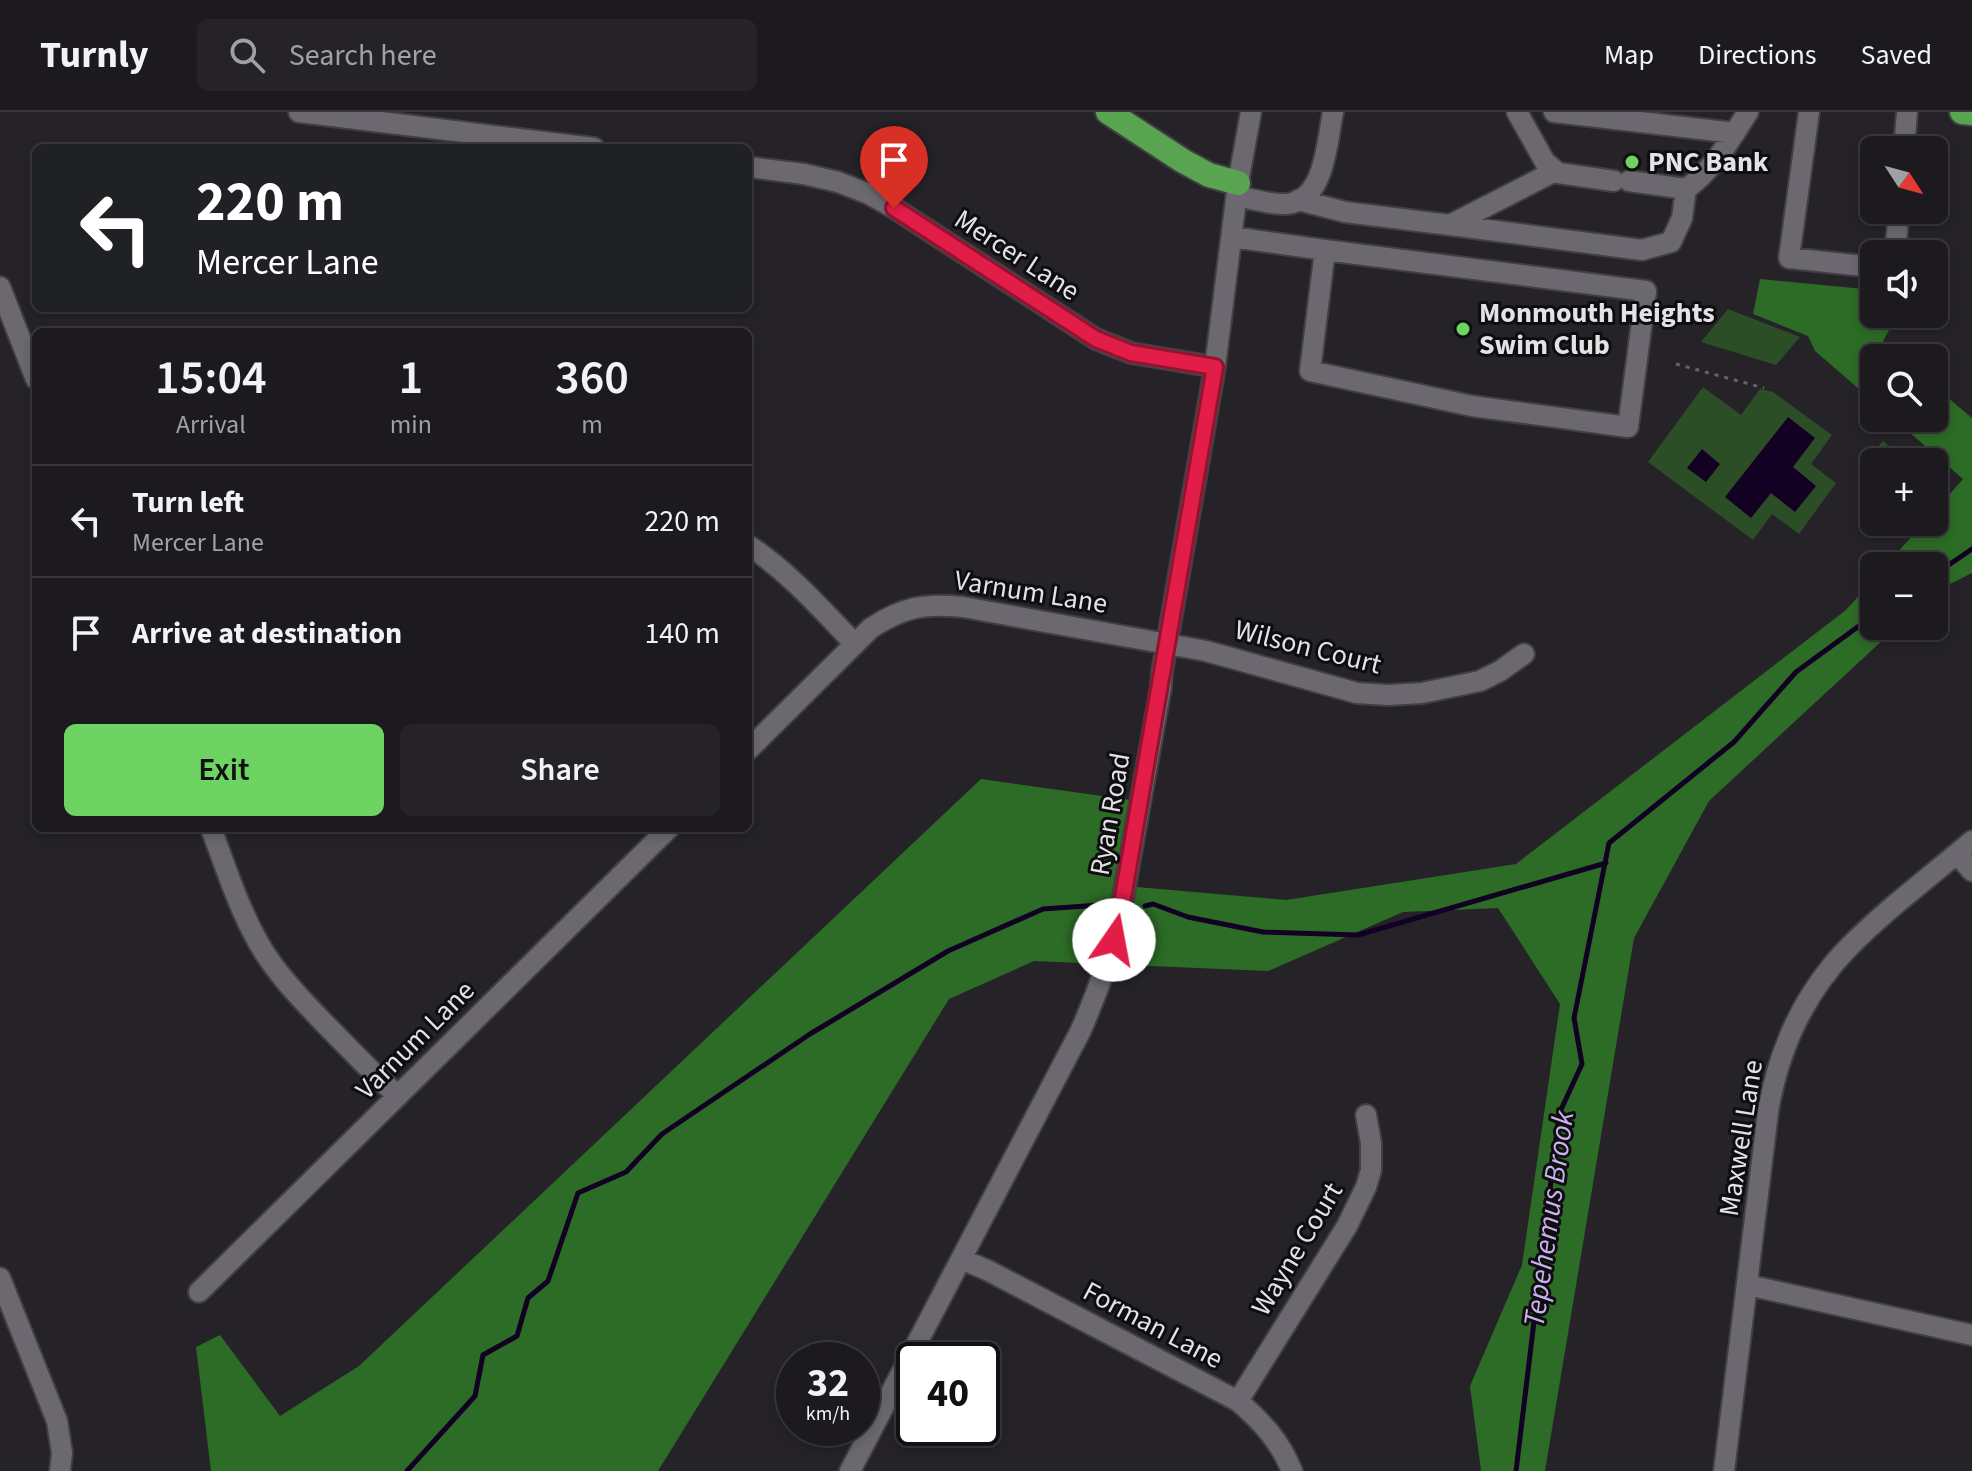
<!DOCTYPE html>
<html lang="en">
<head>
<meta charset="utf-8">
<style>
  :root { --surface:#1c1a1e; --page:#252327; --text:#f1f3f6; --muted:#a0a1a4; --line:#3a383c; --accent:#6dd362 }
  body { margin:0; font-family:"Source Sans 3",sans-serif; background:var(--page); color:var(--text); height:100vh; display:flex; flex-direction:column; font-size:30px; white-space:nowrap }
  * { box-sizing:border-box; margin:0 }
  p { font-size:26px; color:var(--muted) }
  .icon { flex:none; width:44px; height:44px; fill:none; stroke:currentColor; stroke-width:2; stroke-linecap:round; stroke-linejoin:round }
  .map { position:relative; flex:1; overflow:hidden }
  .side { position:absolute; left:32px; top:216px; width:720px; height:504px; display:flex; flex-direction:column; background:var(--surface); border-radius:12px; box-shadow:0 4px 12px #0003,0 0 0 2px var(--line) }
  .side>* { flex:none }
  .top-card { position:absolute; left:32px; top:32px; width:720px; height:168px; border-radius:12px; box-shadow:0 4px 12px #0003,0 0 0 2px var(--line); background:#202124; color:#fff; overflow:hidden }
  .needle { width:52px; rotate:126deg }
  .tools { position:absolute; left:1860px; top:24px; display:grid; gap:16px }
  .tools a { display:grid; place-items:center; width:88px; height:88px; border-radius:12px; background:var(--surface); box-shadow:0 4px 12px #0003,0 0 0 2px var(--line); font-size:40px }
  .speed { position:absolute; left:776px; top:1230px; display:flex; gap:16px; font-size:40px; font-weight:700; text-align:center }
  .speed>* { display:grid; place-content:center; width:104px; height:104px; border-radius:50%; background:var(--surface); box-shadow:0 4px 12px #0003,0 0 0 2px var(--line); line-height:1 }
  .speed small { font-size:20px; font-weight:400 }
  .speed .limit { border:4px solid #111; border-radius:12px; background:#fff; color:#111 }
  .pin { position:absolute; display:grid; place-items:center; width:68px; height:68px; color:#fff; margin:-82px -34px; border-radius:50% 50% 50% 0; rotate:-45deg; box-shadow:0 0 8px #0007 }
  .pin .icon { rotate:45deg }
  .me { position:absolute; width:88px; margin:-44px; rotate:12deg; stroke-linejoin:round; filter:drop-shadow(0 0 6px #0008) }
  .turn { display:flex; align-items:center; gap:28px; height:168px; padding:0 32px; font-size:36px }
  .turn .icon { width:104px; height:104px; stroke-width:2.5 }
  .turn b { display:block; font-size:56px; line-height:68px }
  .eta { display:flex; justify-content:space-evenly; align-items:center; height:136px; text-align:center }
  .eta b { font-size:48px; font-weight:600; line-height:56px }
  .action { display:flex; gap:16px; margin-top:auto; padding:16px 32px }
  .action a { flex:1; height:92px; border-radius:12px; background:var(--accent); color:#111; font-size:32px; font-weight:600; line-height:92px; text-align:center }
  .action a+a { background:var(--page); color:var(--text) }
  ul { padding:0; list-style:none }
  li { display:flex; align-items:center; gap:24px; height:112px; padding:0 32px; border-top:2px solid var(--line) }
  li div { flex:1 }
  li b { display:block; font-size:30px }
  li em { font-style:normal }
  header { display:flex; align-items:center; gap:48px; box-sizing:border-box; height:112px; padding:0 40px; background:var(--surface); border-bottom:2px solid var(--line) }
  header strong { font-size:38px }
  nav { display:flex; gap:44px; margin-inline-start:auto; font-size:28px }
  .search { width:560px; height:72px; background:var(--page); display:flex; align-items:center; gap:20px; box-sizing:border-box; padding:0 28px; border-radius:12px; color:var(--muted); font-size:30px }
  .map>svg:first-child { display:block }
  .green { fill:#2b4e27 }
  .forest { fill:#2c6c26 }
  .water { fill:#130124 }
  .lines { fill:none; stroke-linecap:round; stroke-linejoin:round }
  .stream { stroke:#130124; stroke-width:5 }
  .minor-casing { stroke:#413f44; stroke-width:24 }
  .highway-casing { stroke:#413f44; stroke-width:28 }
  .path { stroke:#646266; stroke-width:3; stroke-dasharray:4 6; stroke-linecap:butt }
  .minor { stroke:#6b696f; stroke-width:20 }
  .highway { stroke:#59a451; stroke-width:24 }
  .route-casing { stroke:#92132f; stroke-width:20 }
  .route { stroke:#e11d48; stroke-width:14 }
  .poi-dot { fill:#6dd362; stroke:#0e0d0f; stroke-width:3 }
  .labels { text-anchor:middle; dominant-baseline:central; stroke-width:6; stroke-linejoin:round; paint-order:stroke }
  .poi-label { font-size:28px; font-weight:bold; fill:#e3e2e5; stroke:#0e0d0f; text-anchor:start }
  .street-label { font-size:28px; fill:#e3e2e5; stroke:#0e0d0f }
  .water-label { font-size:30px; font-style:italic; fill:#ccb1f0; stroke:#0e0d0f }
</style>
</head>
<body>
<header>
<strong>Turnly</strong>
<div class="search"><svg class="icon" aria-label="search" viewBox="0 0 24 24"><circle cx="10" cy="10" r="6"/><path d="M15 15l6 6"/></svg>Search here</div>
<nav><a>Map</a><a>Directions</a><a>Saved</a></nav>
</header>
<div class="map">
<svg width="1972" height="1359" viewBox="0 0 1972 1359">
  <rect width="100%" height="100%" fill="#252328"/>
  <path class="green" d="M1728 197 1800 225 1776 253 1701 230Z
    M1703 275 1741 303 1760 277 1773 280 1832 323 1811 352 1836 371 1799 422 1772 402 1753 428 1648 350Z
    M1883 329 1907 350H1874V366L1860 354Z"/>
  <path class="forest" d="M1760 167 1874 178V202H1898L1882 231 1900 246H1874V290L1815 239 1808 224 1753 202Z
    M1934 274 1972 306V461L1934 480V454H1885L1925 410H1934V400L1963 367 1893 306H1934Z
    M1874 467V514H1898L1709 689 1634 826 1545 1359H1481L1470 1274 1522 1153 1560 892 1498 796 1403 800 1268 859 1034 849 949 887 658 1359H211L196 1235 220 1223 280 1304 359 1254 981 667 1138 689 1125 774 1286 788 1516 752 1846 498Z"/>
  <path class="water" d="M1788 305 1815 326 1793 355 1816 374 1795 400 1771 381 1751 406 1725 385Z
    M1702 337 1720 352 1706 370 1687 356Z"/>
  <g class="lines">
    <path class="stream" d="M1934 463 1972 437
      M1145 794 1153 792 1188 805 1263 820 1358 823 1606 751
      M407 1359 475 1284 483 1243 517 1224 528 1186 548 1169 578 1081 626 1060 662 1022 810 922 948 839 1043 797 1100 793
      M1516 1359 1559 1002 1582 952 1574 906 1609 731 1734 630 1796 560 1874 503"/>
    <defs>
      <path id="minor" d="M299 0 594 36
        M1517 0 1545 50 1558 61 1614 69
        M1554 0 1735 21
        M1809 0 1789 146 1874 155
        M1904 38 1907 0
        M748 55 804 62 838 70 869 82 894 96 1096 227 1131 241 1215 255
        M1629 69 1686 77C1713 58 1730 28 1748 0
        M1237 84C1251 87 1272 93 1286 92 1325 90 1327 29 1333 0
        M1298 88 1345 100 1450 113 1555 59
        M1450 113 1642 138 1671 130 1682 106 1686 77
        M1232 125 1325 138 1310 259 1472 294 1628 315 1646 179 1325 138
        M1895 142 1899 98
        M0 175 36 267
        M748 433C789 460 821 497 855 532
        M748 638 871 516C903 495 925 491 963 495L1206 539 1357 581 1388 583 1422 581 1480 569 1500 559 1524 542
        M211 716C225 754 238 794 258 830 276 862 302 888 328 915 351 938 373 962 398 984
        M1957 742 1972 759
        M961 1147 987 1158 1238 1289C1262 1310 1280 1329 1292 1359
        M0 1166 57 1309 62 1341 60 1359
        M1748 1173 1972 1223
        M199 1180 669 716
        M1238 1289 1347 1114 1366 1075 1371 1058V1031L1366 1003
        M850 1359 1080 920C1098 880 1112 840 1121 797L1161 575 1162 560 1215 255 1238 71 1251 0
        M1724 1359 1768 1000C1778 939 1804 882 1847 837 1885 798 1931 764 1972 729"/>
      <path id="highway" d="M1108 0 1183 49 1209 63 1238 71
        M1962 0 1972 1"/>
    </defs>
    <use href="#minor" class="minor-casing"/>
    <use href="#highway" class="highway-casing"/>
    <path class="path" d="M1676 252 1764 276"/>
    <use href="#minor" class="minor"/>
    <use href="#highway" class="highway"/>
  </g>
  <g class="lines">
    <defs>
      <path id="route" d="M894 96 1096 227 1131 241 1215 255 1121 797 1114 828"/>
    </defs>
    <use href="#route" class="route-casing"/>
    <use href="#route" class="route"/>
  </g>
  <g class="poi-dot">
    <circle cx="1632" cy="50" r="8"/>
    <circle cx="1463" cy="217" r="8"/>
  </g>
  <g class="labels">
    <g class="poi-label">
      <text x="1648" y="50">PNC Bank</text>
      <text x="1479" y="201">Monmouth Heights<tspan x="1479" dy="32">Swim Club</tspan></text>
    </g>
    <g class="street-label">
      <text transform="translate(1017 143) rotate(33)">Mercer Lane</text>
      <text transform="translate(1031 480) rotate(9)">Varnum Lane</text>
      <text transform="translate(1308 535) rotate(14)">Wilson Court</text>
      <text transform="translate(1110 702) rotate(-80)">Ryan Road</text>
      <text transform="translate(415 928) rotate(-45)">Varnum Lane</text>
      <text transform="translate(1741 1026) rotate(-81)">Maxwell Lane</text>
      <text transform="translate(1297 1137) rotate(-59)">Wayne Court</text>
      <text transform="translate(1153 1213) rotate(28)">Forman Lane</text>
    </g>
    <g class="water-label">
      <text transform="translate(1549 1107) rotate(-82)">Tepehemus Brook</text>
    </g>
  </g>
</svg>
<div class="tools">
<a><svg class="needle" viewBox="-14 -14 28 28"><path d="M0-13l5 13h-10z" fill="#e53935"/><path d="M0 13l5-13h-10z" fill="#a0a1a4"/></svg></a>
<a><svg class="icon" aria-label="sound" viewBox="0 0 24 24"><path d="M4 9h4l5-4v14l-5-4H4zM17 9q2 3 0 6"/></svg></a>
<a><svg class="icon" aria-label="search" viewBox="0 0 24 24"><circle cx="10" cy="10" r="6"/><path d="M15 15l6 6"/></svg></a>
<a>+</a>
<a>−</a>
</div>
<div class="speed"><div>32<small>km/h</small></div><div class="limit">40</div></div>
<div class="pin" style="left:894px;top:96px;background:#d93025"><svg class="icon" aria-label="arrive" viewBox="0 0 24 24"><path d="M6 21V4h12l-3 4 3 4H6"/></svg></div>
<svg class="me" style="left:1114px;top:828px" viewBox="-20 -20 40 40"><circle r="19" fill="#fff"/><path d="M0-13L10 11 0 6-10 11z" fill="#e11d48"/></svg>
<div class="top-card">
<div class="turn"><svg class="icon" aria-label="left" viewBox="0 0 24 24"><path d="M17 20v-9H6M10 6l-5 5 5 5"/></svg><div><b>220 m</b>Mercer Lane</div></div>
</div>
<section class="side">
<div class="eta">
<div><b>15:04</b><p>Arrival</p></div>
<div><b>1</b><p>min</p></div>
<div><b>360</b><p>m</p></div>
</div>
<ul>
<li><svg class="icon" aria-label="left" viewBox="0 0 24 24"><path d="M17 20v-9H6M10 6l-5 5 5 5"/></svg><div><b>Turn left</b><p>Mercer Lane</p></div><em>220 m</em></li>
<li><svg class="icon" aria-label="arrive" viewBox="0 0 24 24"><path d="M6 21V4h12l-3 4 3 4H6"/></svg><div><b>Arrive at destination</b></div><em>140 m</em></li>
</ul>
<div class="action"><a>Exit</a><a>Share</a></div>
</section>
</div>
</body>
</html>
